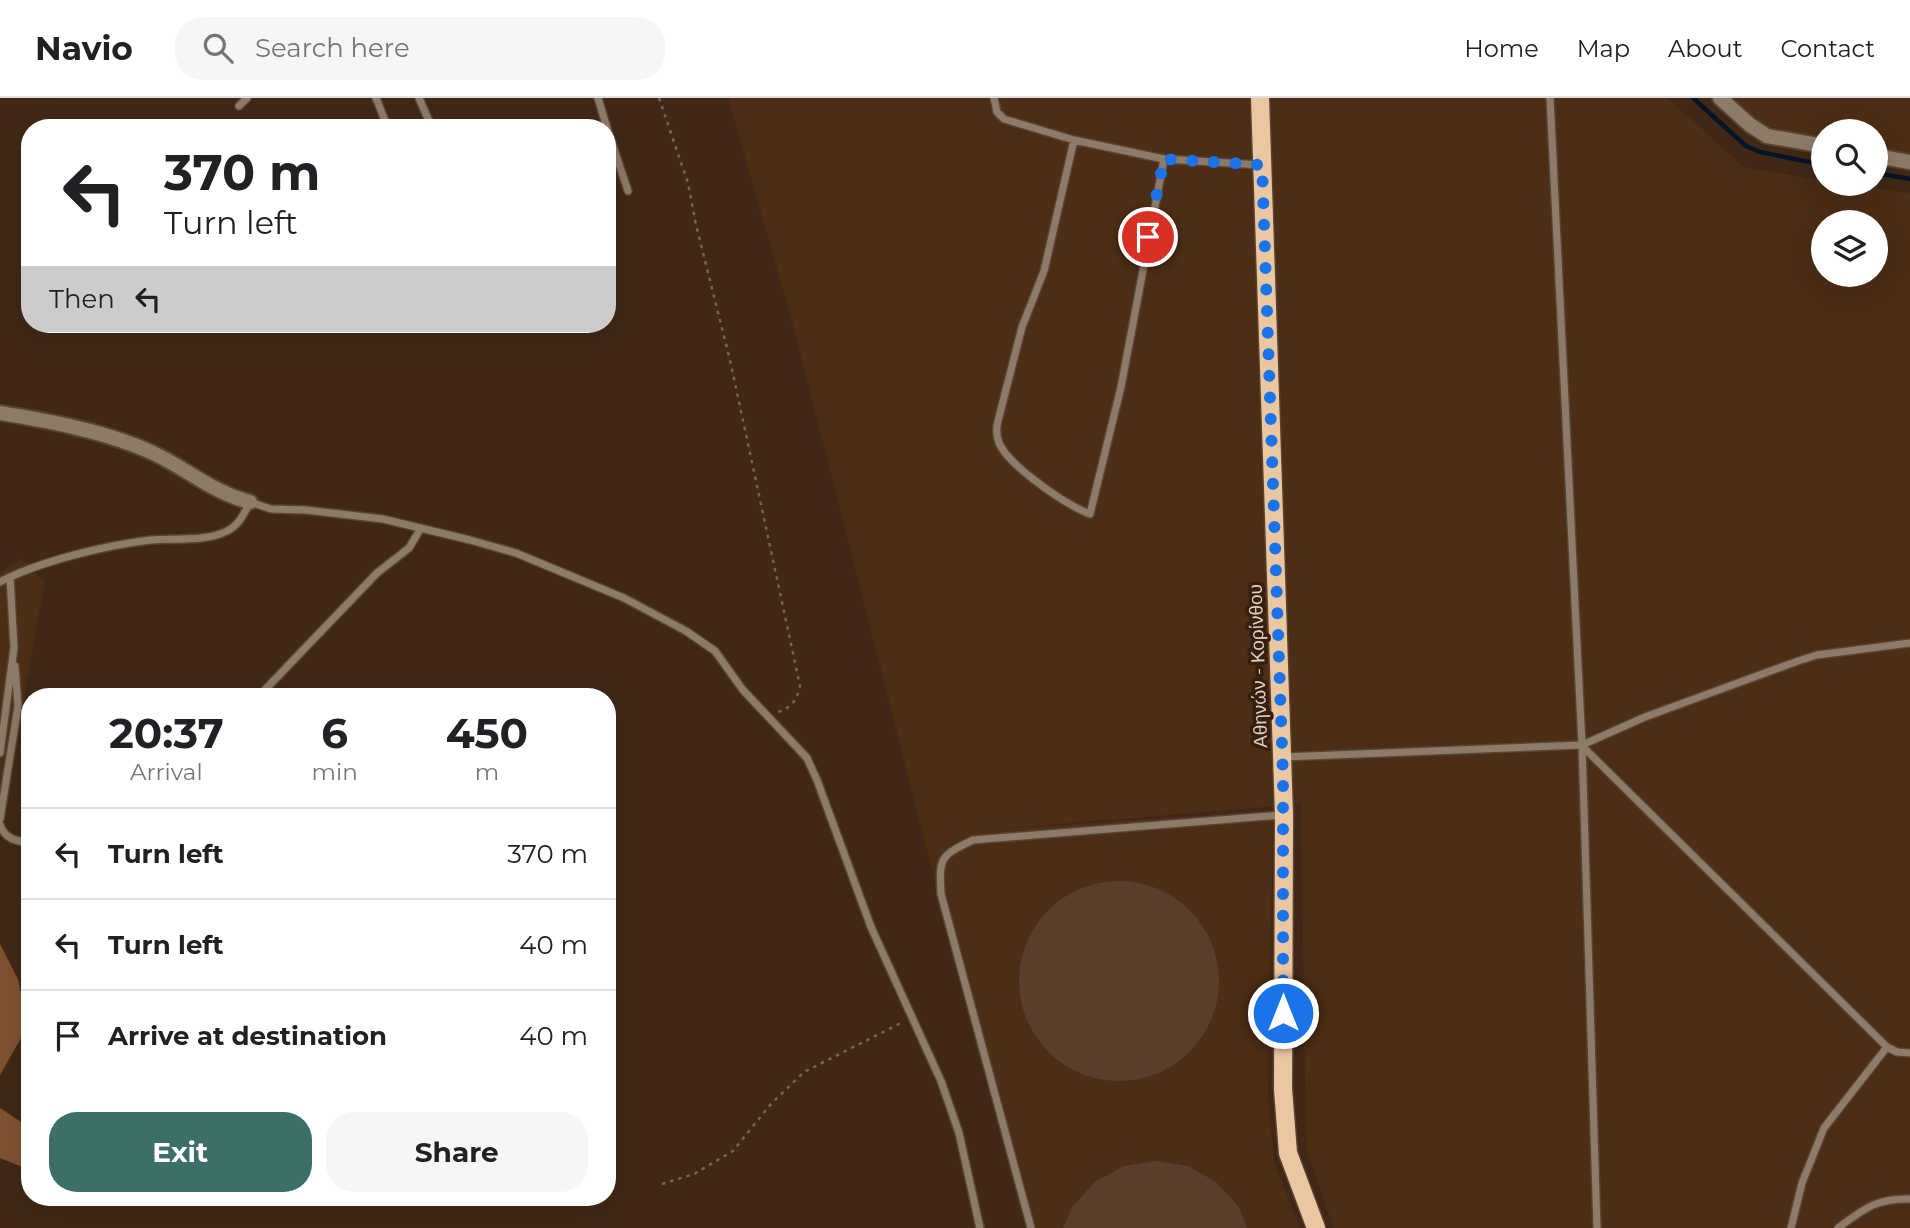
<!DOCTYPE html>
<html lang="en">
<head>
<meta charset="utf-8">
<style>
  :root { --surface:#fff; --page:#f6f6f6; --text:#202124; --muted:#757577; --line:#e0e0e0; --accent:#3b6f68 }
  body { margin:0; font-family:Montserrat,sans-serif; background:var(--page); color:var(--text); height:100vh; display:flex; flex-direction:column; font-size:26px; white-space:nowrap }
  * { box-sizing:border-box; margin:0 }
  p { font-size:23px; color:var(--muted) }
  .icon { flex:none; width:38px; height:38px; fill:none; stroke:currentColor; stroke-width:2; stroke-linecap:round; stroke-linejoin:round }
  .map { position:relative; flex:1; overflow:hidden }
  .sheet { position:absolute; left:21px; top:590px; width:595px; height:518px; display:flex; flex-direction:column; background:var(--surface); border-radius:28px; box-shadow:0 7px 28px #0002 }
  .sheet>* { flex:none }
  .hud { position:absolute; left:21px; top:21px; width:595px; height:214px; border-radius:28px; box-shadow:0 7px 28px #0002; background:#fff; color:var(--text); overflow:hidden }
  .fabs { position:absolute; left:1811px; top:21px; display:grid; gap:14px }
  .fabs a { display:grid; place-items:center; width:77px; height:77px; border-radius:50%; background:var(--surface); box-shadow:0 7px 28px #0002; font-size:35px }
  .pin { position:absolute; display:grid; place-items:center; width:60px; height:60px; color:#fff; margin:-30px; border:4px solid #fff; border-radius:50%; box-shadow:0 2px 7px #0007 }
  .me { position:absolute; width:77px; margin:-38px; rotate:0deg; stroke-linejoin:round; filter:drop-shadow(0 0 5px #0008) }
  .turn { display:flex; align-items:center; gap:24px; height:147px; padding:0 28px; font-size:32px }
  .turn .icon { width:91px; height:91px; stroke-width:2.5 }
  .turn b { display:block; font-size:49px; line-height:60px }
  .then { display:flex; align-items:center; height:66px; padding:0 28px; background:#0003; gap:14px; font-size:26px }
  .eta { display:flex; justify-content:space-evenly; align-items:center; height:119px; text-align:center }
  .eta b { font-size:42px; font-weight:700; line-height:49px }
  .cta { display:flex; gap:14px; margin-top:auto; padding:14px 28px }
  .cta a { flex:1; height:80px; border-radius:28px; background:var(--accent); color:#fff; font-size:28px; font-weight:700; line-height:80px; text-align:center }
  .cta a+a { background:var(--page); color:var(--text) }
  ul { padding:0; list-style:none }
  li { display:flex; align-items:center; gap:21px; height:91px; padding:0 28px; border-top:2px solid var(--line) }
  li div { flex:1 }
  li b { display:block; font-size:26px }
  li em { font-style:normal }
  header { display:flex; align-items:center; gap:42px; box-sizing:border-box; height:98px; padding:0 35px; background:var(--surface); border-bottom:2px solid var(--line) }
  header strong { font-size:33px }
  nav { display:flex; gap:38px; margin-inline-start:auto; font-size:24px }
  .search { width:490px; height:63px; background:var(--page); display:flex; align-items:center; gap:18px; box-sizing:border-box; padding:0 24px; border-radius:28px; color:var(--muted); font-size:26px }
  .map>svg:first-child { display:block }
  .built { fill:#4c2d15; fill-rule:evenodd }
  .forest { fill:#7f5230 }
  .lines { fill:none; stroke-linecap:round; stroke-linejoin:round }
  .stream { stroke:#021527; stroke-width:4.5 }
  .building { fill:#593f2b }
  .service-casing { stroke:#5a4332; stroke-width:10 }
  .minor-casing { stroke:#5a4332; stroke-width:18 }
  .primary-casing { stroke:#5a4332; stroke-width:21 }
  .path { stroke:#796354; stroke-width:2.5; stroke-dasharray:3.5 5; stroke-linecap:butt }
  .service { stroke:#8d7b69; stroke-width:7 }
  .minor { stroke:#8d7b69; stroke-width:14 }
  .primary { stroke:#ebc7a1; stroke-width:18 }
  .route { stroke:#1a73e8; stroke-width:12; stroke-dasharray:0 21.6 }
  .labels { text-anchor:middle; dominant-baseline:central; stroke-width:7; stroke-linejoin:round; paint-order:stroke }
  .street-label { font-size:19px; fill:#dfcfc4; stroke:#361f0c }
</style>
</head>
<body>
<header>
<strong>Navio</strong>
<div class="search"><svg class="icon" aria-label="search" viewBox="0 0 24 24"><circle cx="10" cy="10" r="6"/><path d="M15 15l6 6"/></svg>Search here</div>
<nav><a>Home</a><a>Map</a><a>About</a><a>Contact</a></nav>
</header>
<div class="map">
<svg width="1910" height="1130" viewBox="0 0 1910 1130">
  <rect width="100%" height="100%" fill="#412816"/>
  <path class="built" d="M728 0H1668L1745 70 1823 82 1824 86H1849L1910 95V1130H1334L1306 1051 1301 706 998 731 1273 713 1268 996 1274 1064 1300 1130H1027L923 737 793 227ZM1824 124H1876V177H1824Z
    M1729 0H1910V57L1876 51V33H1824L1823 41 1775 31 1746 16Z
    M21 461 45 483 3 714H0V475Z"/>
  <path class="forest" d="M0 846 18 881 28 928 0 977Z
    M0 1010 30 1030V1072L0 1060Z"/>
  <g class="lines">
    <path class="stream" d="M1693 0 1746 48 1760 54 1824 67
      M1876 75 1910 81"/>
  </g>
  <path class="building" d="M1019 883a100 100 0 1 1 200 0a100 100 0 1 1-200 0Z
    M1156 1063 1188 1068 1216 1084 1238 1108 1248 1130H1063L1073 1108 1095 1084 1124 1068Z"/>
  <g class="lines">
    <defs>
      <path id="service" d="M376 0 388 30
        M419 0 432 30
        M598 0 607 30
        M994 0 997 14 1004 21 1074 42 1164 61 1261 67
        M1550 0 1582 647 1597 1130
        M239 8 247 0
        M607 30 628 93
        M1074 42 1044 173 1022 229 998 323C996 330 996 337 999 345 1009 368 1066 407 1090 416L1121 289 1164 61
        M0 484C40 463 107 447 151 442 174 440 206 444 227 433 239 427 244 416 250 404L271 411 306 412 383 421 470 442 516 455 624 500 686 533 715 553 743 592 807 660 817 682 871 829 941 983 959 1035 980 1130
        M259 598 377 475 409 450 421 430
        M1582 648 1887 949 1897 954 1910 955
        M0 655 14 550 10 479
        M1283 659 1582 647 1645 619 1798 563 1817 557 1910 545
        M0 721 18 608 15 568
        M0 727C5 741 16 743 30 745
        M1031 1130 941 796C939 759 940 758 973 742L1282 717
        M1791 1130 1802 1085 1824 1030 1887 949
        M1838 1130C1864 1111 1876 1100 1910 1101"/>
      <path id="minor" d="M1720 0 1750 27 1767 38 1824 48
        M1876 58 1910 64
        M0 315C49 323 108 334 153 355 186 370 213 395 250 404"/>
      <path id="primary" d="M1260 0 1284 717 1283 991 1288 1055 1316 1130"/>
    </defs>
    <use href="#service" class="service-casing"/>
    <use href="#minor" class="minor-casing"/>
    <use href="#primary" class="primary-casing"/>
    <path class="path" d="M659 0 688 85 696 127 730 262 800 588C797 602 792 609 778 614
      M662 1086 694 1076 733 1053 770 1007 804 974 901 925"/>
    <use href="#service" class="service"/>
    <use href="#minor" class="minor"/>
    <use href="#primary" class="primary"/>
  </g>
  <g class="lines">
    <path class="route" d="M1148 139 1164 61 1262 67 1283 678V915"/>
  </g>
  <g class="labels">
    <g class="street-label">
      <text transform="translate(1258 568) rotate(-92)">Αθηνών - Κορίνθου</text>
    </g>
  </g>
</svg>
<div class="fabs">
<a><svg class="icon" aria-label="search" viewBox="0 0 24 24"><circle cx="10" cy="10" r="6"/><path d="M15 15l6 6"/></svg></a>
<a><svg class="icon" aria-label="layers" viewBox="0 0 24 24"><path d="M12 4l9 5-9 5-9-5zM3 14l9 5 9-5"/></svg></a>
</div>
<div class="pin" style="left:1148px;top:139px;background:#d93025"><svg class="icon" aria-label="arrive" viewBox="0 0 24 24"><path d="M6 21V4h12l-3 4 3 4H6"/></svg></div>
<svg class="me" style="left:1283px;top:915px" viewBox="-20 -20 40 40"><circle r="17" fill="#1a73e8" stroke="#fff" stroke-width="3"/><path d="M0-11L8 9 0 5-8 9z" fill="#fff"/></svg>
<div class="hud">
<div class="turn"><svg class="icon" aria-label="left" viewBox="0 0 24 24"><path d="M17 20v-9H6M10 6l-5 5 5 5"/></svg><div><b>370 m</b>Turn left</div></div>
<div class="then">Then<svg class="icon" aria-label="left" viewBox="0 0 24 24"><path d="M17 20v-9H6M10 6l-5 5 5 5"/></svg></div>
</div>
<section class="sheet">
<div class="eta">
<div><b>20:37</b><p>Arrival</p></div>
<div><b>6</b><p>min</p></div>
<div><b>450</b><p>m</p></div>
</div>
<ul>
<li><svg class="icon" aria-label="left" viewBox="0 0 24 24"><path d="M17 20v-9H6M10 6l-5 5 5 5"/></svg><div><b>Turn left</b></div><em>370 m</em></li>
<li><svg class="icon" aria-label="left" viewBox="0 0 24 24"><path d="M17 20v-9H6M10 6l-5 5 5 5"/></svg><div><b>Turn left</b></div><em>40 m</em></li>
<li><svg class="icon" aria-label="arrive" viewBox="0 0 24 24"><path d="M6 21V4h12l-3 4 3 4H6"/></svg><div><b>Arrive at destination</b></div><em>40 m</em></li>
</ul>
<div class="cta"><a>Exit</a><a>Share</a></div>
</section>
</div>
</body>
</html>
